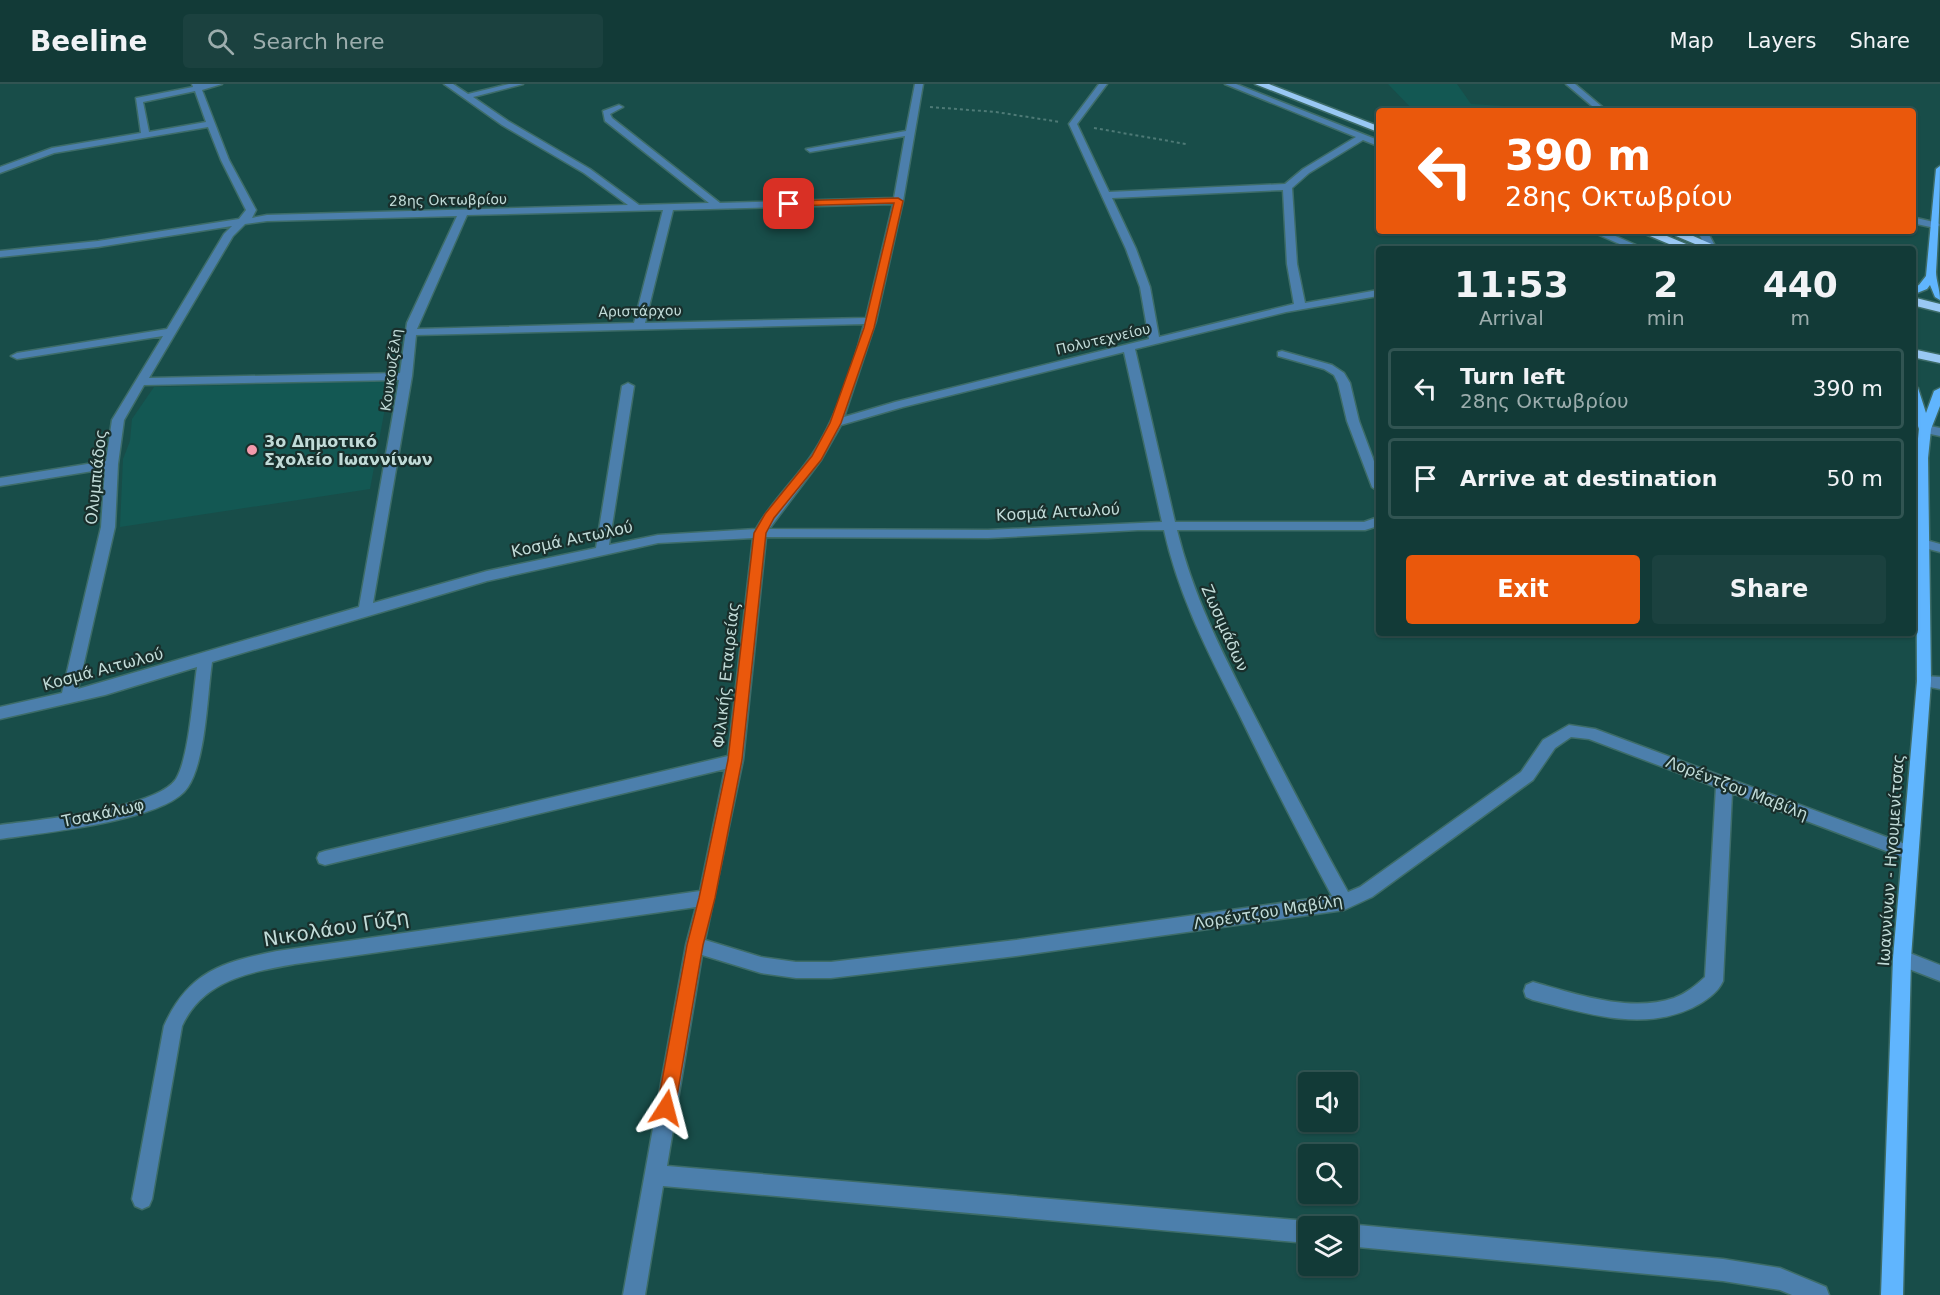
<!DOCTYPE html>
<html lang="en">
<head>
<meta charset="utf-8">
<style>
  :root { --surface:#123a37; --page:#1b413f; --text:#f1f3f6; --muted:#9cadad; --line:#315452; --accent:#ea580c }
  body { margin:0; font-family:"DejaVu Sans",sans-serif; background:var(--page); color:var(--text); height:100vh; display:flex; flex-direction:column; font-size:22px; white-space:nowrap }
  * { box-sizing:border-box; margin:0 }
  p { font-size:20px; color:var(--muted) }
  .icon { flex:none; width:33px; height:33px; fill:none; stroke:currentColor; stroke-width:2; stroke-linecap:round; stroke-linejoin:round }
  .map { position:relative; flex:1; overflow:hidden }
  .sheet { position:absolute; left:1376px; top:162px; width:540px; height:390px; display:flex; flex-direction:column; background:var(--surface); border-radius:6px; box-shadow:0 2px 4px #0004,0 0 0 2px var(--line) }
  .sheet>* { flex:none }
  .guide { position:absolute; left:1376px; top:24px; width:540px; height:126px; border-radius:6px; box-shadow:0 2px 4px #0004,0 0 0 2px var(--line); background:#ea580c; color:#fff; overflow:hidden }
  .tools { position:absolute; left:1298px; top:988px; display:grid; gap:12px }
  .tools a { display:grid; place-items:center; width:60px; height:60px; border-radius:6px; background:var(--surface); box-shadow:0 2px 4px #0004,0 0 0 2px var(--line); font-size:30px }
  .pin { position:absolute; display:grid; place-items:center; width:51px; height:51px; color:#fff; margin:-26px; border-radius:12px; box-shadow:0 3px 9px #0006 }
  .me { position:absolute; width:66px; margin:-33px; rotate:9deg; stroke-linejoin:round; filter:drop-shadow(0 0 4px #0008) }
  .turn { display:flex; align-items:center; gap:21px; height:126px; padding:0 30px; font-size:27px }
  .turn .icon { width:78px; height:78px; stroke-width:2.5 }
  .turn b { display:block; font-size:42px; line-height:51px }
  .eta { display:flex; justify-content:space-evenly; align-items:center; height:102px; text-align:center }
  .eta b { font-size:36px; font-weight:800; line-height:42px }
  .action { display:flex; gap:12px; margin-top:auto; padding:12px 30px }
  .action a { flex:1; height:69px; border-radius:6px; background:var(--accent); color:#fff; font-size:24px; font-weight:800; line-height:69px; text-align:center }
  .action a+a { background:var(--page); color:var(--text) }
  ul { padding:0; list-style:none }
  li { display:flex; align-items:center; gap:18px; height:81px; margin:0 12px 9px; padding:0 18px; border:3px solid var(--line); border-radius:6px }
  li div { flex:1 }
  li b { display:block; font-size:22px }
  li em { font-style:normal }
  header { display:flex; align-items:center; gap:36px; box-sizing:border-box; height:84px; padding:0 30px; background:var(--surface); border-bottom:2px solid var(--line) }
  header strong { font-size:28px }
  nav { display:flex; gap:33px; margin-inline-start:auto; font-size:21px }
  .search { width:420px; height:54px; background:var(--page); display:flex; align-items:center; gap:15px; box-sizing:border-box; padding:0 21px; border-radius:6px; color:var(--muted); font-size:22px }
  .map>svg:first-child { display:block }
  .built { fill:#135853 }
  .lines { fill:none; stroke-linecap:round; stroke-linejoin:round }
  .minor-casing { stroke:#3d6c68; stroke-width:3 }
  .major-casing { stroke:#3d6c68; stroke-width:3 }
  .highway-casing { stroke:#3d6c68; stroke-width:3 }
  .path { stroke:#4e7a76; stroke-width:2; stroke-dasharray:3 3; stroke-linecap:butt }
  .minor { fill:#4c7fac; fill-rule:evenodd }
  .major { fill:#60b5fe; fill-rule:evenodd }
  .highway { fill:#99c8f4; fill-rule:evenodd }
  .route { fill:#ea580c; stroke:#983908; stroke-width:1.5 }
  .poi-dot { fill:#f39aac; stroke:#192f2c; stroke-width:2 }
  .labels { text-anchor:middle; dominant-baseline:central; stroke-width:4.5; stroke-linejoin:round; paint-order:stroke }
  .far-street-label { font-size:14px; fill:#c1dbd8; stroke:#192f2c }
  .poi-label { font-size:16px; font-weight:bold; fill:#c1dbd8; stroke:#192f2c; text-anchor:start }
  .street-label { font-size:16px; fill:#c1dbd8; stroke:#192f2c }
  .near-street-label { font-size:20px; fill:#c1dbd8; stroke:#192f2c }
</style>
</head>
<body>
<header>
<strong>Beeline</strong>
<div class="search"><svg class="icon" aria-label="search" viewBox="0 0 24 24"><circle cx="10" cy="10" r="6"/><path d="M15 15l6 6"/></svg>Search here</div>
<nav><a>Map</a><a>Layers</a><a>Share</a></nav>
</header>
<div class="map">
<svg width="1940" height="1211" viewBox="0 0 1940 1211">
  <rect width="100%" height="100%" fill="#184d49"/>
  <path class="built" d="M1388 0H1457L1471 20 1588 27H1414Z
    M390 297 370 405 120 443 123 375 130 357 132 335 154 303Z"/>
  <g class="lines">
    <defs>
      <path id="minor" d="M192 0H222L202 6 229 76 256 126 252 134 267 131 628 121 584 89 502 41 444 0H453L468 10 509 0H523L473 13 508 37 590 85 639 121 709 119 605 37 603 27 619 21 623 23 610 30 612 34 720 119 894 114 905 52 810 68 806 65 906 47 915 0H923L903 117 876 237 844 333 895 318 1149 255 1140 203 1126 165 1069 40 1099 0H1107L1077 40 1109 108 1285 100 1303 85 1356 53 1225 0H1236L1378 56V62L1363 56 1309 89 1292 104 1297 180 1305 219 1378 206V212L1286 228 1135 265 1175 438H1364L1378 433V442L1365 446H1177C1193 511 1220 564 1250 623 1282 685 1314 747 1348 808L1360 803 1521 688 1543 656 1569 641 1595 645 1916 764 1918 769 1916 774 1910 776 1732 709 1723 897C1718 909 1704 918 1692 924 1641 948 1585 929 1533 916L1526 913 1524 907 1526 901 1533 898C1576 910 1630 929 1674 914 1687 909 1695 902 1705 893L1716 703 1589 655 1571 653 1555 664 1533 696 1372 813 1344 826 1016 872 831 894H796L761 889 702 871 667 1082 1308 1137 1317 1143H1308V1159L663 1102 645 1211H623L686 861 696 823 295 880C250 888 203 896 182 942L152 1115 149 1122 142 1125 135 1122 132 1115 164 942C188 888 222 878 277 867L700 807 725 685 325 781 319 779 317 774 319 769 325 767 728 672 753 454 658 459 487 497 212 578C207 613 206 675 188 703 167 737 40 749 0 755V741C36 736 156 725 176 695 189 674 193 610 197 583L105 611 0 635V623L62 609 101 443 105 385 0 402V394L106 377 112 336 163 252 17 275 11 272 17 269 167 245 224 150 232 142 98 163 0 173V167L98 157 239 135 246 126 221 76 208 43 54 69 0 89V83L52 64 141 49 136 14 193 3ZM195 7 206 38 149 48 143 18ZM1283 106 1287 180 1294 220 1159 253 1150 203 1136 165 1112 114ZM893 120 866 234 645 239 673 126ZM663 126 634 239 417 245 467 131ZM457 132 407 239 400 289 149 294 233 152 245 140 267 137ZM864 240C854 280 835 338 811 372 794 397 771 418 756 445L658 451 609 461 634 302 628 299 622 302 596 464 487 487 373 519 412 292 416 251ZM1124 268 1162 438 988 446 769 445 821 376 841 341 903 323ZM399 296 359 523 78 605 115 443 118 380 124 336 144 301ZM1138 446H1164C1179 513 1208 568 1238 628 1268 690 1299 751 1332 812L1016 856 831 878H796L761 873 705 856 743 676 766 453 988 454Z
        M1566 0H1575L1607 27H1598Z
        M1912 133 1938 139 1940 141 1935 144 1912 139Z
        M1590 147H1604L1645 165H1631Z
        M1697 147H1707L1715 162 1713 164H1707Z
        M1282 267 1332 281 1344 289 1350 299 1359 337 1378 388V407L1372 403 1347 337 1338 299 1334 291 1324 285 1278 272V268Z
        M1925 341 1940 344V352L1921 348V342Z
        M1922 455 1940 460V468L1917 462 1915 459Z
        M1924 592 1940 593V605L1919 601 1917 597 1919 593Z
        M1902 866 1940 881V897L1896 880 1893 874 1896 868Z
        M1347 1140 1723 1175 1780 1184 1826 1203 1829 1211H1792L1780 1206 1723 1197 1347 1162V1143H1340Z"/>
      <path id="major" d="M1940 82C1940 118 1938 153 1936 188 1936 196 1940 206 1940 216L1935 213 1930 201 1927 205 1912 211V204L1919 201 1926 192 1936 85Z
        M1912 301 1918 304 1926 329 1934 307 1940 304V322L1931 345 1928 374 1931 597 1911 874 1903 1211H1881L1893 874 1917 597 1916 374 1919 345 1912 324Z"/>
      <path id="highway" d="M1255 0H1269L1378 42V48Z
        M1638 147H1655L1698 165H1681Z
        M1676 148H1684L1723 165H1707L1676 152Z
        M1912 213 1940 220V228L1912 221Z
        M1912 265 1940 271V279L1912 273Z"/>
    </defs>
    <use href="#minor" class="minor-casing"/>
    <use href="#major" class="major-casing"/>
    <use href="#highway" class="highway-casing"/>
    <path class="path" d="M930 23 996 28 1060 38
      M1094 44 1186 60"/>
    <use href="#minor" class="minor"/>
    <use href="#major" class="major"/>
    <use href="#highway" class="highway"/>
  </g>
  <path class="route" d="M898 114 903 117 874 244 841 339 821 376 774 434 766 449 742 676 715 814 703 861 675 1024 673 1030 666 1033 660 1030 657 1024 687 861 699 814 728 676 754 449 765 430 812 372 830 339 864 244 894 119 789 122 785 120 789 117Z"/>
  <circle class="poi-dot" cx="252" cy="366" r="6"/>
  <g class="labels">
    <g class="far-street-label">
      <text transform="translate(448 116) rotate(-1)">28ης Οκτωβρίου</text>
      <text transform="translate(640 227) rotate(-1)">Αριστάρχου</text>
      <text transform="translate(1103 255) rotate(-13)">Πολυτεχνείου</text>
      <text transform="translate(391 286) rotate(-82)">Κουκουζέλη</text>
    </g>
    <g class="poi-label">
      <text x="264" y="357">3ο Δημοτικό<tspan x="264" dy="18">Σχολείο Ιωαννίνων</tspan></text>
    </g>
    <g class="street-label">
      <text transform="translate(96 393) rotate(-84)">Ολυμπιάδος</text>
      <text transform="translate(1058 428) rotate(-3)">Κοσμά Αιτωλού</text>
      <text transform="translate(572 455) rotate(-12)">Κοσμά Αιτωλού</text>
      <text transform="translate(1225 544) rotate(66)">Ζωσιμάδων</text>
      <text transform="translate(103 585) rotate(-15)">Κοσμά Αιτωλού</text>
      <text transform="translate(726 591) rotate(-84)">Φιλικής Εταιρείας</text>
      <text transform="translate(1737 704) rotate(21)">Λορέντζου Μαβίλη</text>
      <text transform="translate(103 729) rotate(-12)">Τσακάλωφ</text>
      <text transform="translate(1891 776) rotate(-86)">Ιωαννίνων - Ηγουμενίτσας</text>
      <text transform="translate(1268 828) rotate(-9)">Λορέντζου Μαβίλη</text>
    </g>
    <g class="near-street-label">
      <text transform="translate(336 844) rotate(-9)">Νικολάου Γύζη</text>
    </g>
  </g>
</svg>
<div class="tools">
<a><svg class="icon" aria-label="sound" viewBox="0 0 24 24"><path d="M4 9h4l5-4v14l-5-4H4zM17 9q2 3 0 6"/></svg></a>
<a><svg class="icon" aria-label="search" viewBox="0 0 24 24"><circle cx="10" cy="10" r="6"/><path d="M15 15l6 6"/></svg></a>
<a><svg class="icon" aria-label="layers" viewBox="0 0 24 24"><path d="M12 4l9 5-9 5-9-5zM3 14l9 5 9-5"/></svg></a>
</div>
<div class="pin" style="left:789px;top:120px;background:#d93025"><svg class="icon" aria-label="arrive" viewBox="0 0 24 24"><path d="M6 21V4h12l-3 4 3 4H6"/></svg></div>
<svg class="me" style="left:666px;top:1024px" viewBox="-20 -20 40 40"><path d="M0-17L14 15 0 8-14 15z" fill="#ea580c" stroke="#fff" stroke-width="4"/></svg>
<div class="guide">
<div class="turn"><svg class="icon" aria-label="left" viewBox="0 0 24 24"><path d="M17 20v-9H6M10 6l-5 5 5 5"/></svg><div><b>390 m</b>28ης Οκτωβρίου</div></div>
</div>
<section class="sheet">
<div class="eta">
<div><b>11:53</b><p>Arrival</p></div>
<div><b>2</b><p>min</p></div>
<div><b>440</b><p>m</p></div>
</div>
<ul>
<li><svg class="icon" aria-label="left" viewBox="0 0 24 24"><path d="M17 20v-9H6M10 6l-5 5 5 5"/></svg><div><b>Turn left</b><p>28ης Οκτωβρίου</p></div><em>390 m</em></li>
<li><svg class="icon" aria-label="arrive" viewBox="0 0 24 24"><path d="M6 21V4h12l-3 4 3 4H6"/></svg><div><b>Arrive at destination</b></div><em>50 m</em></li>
</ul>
<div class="action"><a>Exit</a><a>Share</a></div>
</section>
</div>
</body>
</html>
